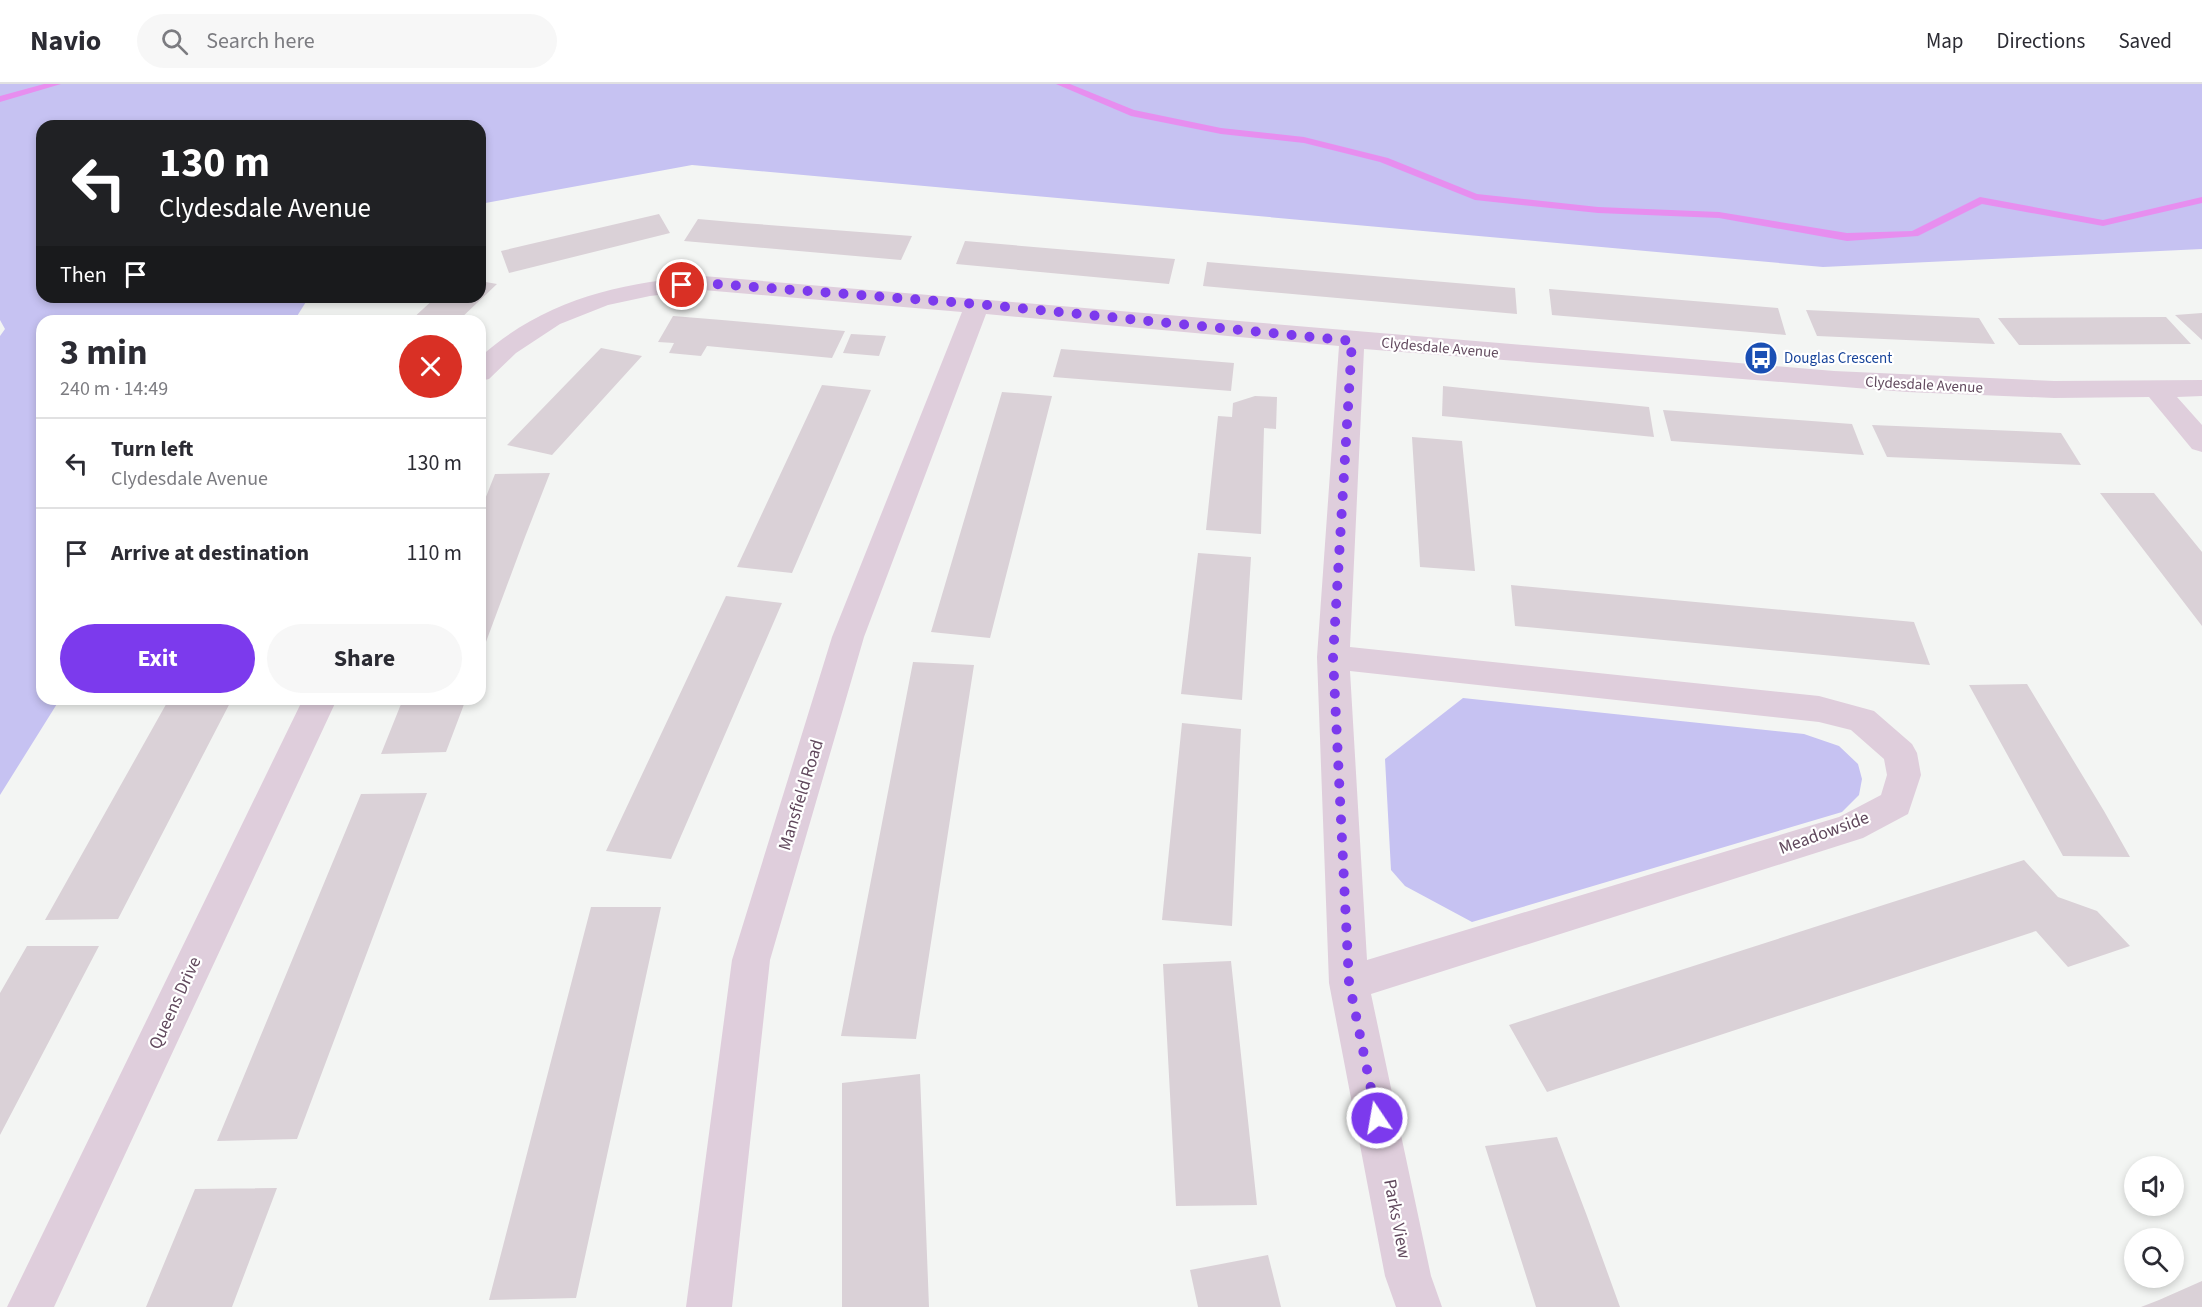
<!DOCTYPE html>
<html lang="en">
<head>
<meta charset="utf-8">
<style>
  :root { --surface:#fff; --page:#f7f7f7; --text:#2b2b33; --muted:#7c7c81; --line:#e1e1e2; --accent:#7c3aed }
  body { margin:0; font-family:"Source Sans 3",sans-serif; background:var(--page); color:var(--text); height:100vh; display:flex; flex-direction:column; font-size:22px; white-space:nowrap }
  * { box-sizing:border-box; margin:0 }
  p { font-size:20px; color:var(--muted) }
  .icon { flex:none; width:33px; height:33px; fill:none; stroke:currentColor; stroke-width:2; stroke-linecap:round; stroke-linejoin:round }
  .map { position:relative; flex:1; overflow:hidden }
  .details { position:absolute; left:36px; top:231px; width:450px; height:390px; display:flex; flex-direction:column; background:var(--surface); border-radius:18px; box-shadow:0 3px 9px #0003 }
  .details>* { flex:none }
  .banner { position:absolute; left:36px; top:36px; width:450px; height:183px; border-radius:18px; box-shadow:0 3px 9px #0003; background:#202124; color:#fff; overflow:hidden }
  .controls { position:absolute; left:2124px; top:1072px; display:grid; gap:12px }
  .controls a { display:grid; place-items:center; width:60px; height:60px; border-radius:50%; background:var(--surface); box-shadow:0 3px 9px #0003; font-size:30px }
  .pin { position:absolute; display:grid; place-items:center; width:51px; height:51px; color:#fff; margin:-26px; border:3px solid #fff; border-radius:50%; box-shadow:0 2px 6px #0007 }
  .me { position:absolute; width:66px; margin:-33px; rotate:348deg; stroke-linejoin:round; filter:drop-shadow(0 0 4px #0008) }
  .turn { display:flex; align-items:center; gap:21px; height:126px; padding:0 24px; font-size:27px }
  .turn .icon { width:78px; height:78px; stroke-width:2.5 }
  .turn b { display:block; font-size:42px; line-height:51px }
  .then { display:flex; align-items:center; height:57px; padding:0 24px; background:#0003; gap:12px; font-size:22px }
  .round { display:grid; place-items:center; flex:none; width:63px; height:63px; border-radius:32px; background:var(--page) }
  .headline { display:flex; align-items:center; justify-content:space-between; height:102px; padding:0 24px }
  h1 { font-size:36px; font-weight:700; line-height:45px }
  .primary-button { display:flex; gap:12px; margin-top:auto; padding:12px 24px }
  .primary-button a { flex:1; height:69px; border-radius:36px; background:var(--accent); color:#fff; font-size:24px; font-weight:700; line-height:69px; text-align:center }
  .primary-button a+a { background:var(--page); color:var(--text) }
  ul { padding:0; list-style:none }
  li { display:flex; align-items:center; gap:18px; height:90px; padding:0 24px; border-top:2px solid var(--line) }
  li div { flex:1 }
  li b { display:block; font-size:22px }
  li em { font-style:normal }
  header { display:flex; align-items:center; gap:36px; box-sizing:border-box; height:84px; padding:0 30px; background:var(--surface); border-bottom:2px solid var(--line) }
  header strong { font-size:28px }
  nav { display:flex; gap:33px; margin-inline-start:auto; font-size:21px }
  .search { width:420px; height:54px; background:var(--page); display:flex; align-items:center; gap:15px; box-sizing:border-box; padding:0 21px; border-radius:33px; color:var(--muted); font-size:22px }
  .map>svg:first-child { display:block }
  .green { fill:#c6c2f2 }
  .lines { fill:none; stroke-linecap:round; stroke-linejoin:round }
  .stream { fill:#e78eef; fill-rule:evenodd }
  .building { fill:#dad1d7 }
  .street { fill:#dfcedc; fill-rule:evenodd }
  .route { stroke:#7c3aed; stroke-width:10; stroke-dasharray:0 18 }
  .labels { text-anchor:middle; dominant-baseline:central; stroke-width:4.5; stroke-linejoin:round; paint-order:stroke }
  .far-street-label { font-size:15px; fill:#61495d; stroke:#fff }
  .far-transit-label { font-size:15px; fill:#164399; stroke:#fff; text-anchor:start }
  .street-label { font-size:18px; fill:#61495d; stroke:#fff }
</style>
</head>
<body>
<header>
<strong>Navio</strong>
<div class="search"><svg class="icon" aria-label="search" viewBox="0 0 24 24"><circle cx="10" cy="10" r="6"/><path d="M15 15l6 6"/></svg>Search here</div>
<nav><a>Map</a><a>Directions</a><a>Saved</a></nav>
</header>
<div class="map">
<svg width="2202" height="1223" viewBox="0 0 2202 1223">
  <rect width="100%" height="100%" fill="#f3f5f3"/>
  <path class="green" d="M0 0H2202V165L1823 183 692 81 480 120V42H42V213H309L294 237H42V615H60L0 711V252L5 245 0 236Z
    M1463 614 1804 650 1839 662 1858 680 1862 695 1859 711 1842 728 1472 838 1405 802 1391 786 1385 675Z"/>
  <g class="lines">
    <path class="stream" d="M44 0H61L0 18V12Z
      M1056 0H1070L1134 26 1221 44 1304 53 1388 74 1477 110 1598 123 1719 128 1847 149 1912 147 1980 113 2103 136 2202 113V119L2103 142 1982 120 1918 152 1847 157 1719 134 1598 129 1475 116 1380 78 1304 59 1221 50 1131 32Z"/>
  </g>
  <path class="building" d="M659 130 670 149 509 189 501 167Z
    M698 135 743 139 912 152 901 176 684 157Z
    M965 157 1104 169 1175 175 1169 200 956 180Z
    M1207 178 1515 204 1517 230 1203 202Z
    M480 197 497 200 458 237H410L436 213H480Z
    M1549 205 1778 224 1786 251 1552 231Z
    M1806 226 1979 234 1995 260 1817 252Z
    M2202 229V256L2175 231Z
    M673 232 722 236 845 247 832 274 707 262 701 272 669 269 674 259 658 258Z
    M2166 233 2191 260 2019 261 1998 234Z
    M851 250 886 252 879 272 843 269Z
    M601 264 642 272 552 371 507 361Z
    M1061 265 1234 279 1231 307 1053 293Z
    M822 301 871 306 792 489 737 483Z
    M1443 302 1649 323 1654 353 1442 332Z
    M1002 308 1052 312 990 554 931 548Z
    M1255 312 1277 313 1276 345 1264 344 1261 450 1206 446 1218 332 1232 333 1233 319Z
    M1663 326 1852 340 1864 371 1671 357Z
    M1872 341 2061 349 2081 381 1887 373Z
    M1412 353 1462 357 1475 487 1420 483Z
    M550 389 525 453 480 574V428L495 390Z
    M2100 409H2154L2202 468V542Z
    M1198 469 1251 473 1242 616 1181 610Z
    M1511 501 1914 538 1930 581 1515 542Z
    M726 512 782 519 671 775 606 767Z
    M913 578 974 581 916 955 841 952Z
    M2027 600 2104 727 2130 773 2063 772 1969 601Z
    M169 615H232L118 835 45 836Z
    M403 615H466L446 668 381 670Z
    M1182 639 1241 645 1232 842 1162 836Z
    M427 709 297 1055 217 1057 361 710Z
    M2024 776 2058 813 2097 827 2130 862 2068 883 2036 847 1547 1008 1509 941Z
    M591 823H661L576 1214 489 1216Z
    M27 862H99L0 1051V909Z
    M1231 877 1257 1121 1176 1122 1163 880Z
    M920 990 929 1223H842V999Z
    M1557 1053 1587 1132 1620 1223H1536L1485 1062Z
    M277 1104 232 1223H146L195 1105Z
    M1268 1171 1281 1223H1198L1190 1186Z
    M2202 1197V1223H2141L2159 1216Z"/>
  <g class="lines">
    <path class="street" d="M703 192 1834 287 2054 297 2202 296V312L2177 313 2202 341V368L2192 365 2149 313 2054 314 1907 308 1364 265 1350 563 1819 612 1874 627 1912 660 1917 669 1921 691 1908 730 1863 754 1371 910 1431 1192 1442 1223H1396L1385 1192 1329 899 1317 573 1339 262 986 230 864 553 770 876 732 1223H686L732 876 832 553 962 228 703 206 650 212 608 221 560 240 516 269 489 295 480 297V273C546 215 618 199 703 192ZM1350 587 1819 638 1851 646 1884 675 1887 691 1881 711 1839 733 1367 876Z
      M303 615H337L54 1223H7Z"/>
  </g>
  <g class="lines">
    <path class="route" d="M682 201 703 199 977 220 1352 257 1333 573 1349 898 1377 1034"/>
  </g>
  <defs>
    <symbol id="bus-disc" viewBox="-11 -11 22 22"><circle r="9.5" fill="#1a4fb4" stroke="#fff"/><path d="M-5-6H5V4H4V6H2V4H-2V6H-4V4H-5ZM-3.5-4V0h7V-4ZM-3.5 1.2v1.5H-2V1.2ZM2 1.2v1.5H3.5V1.2Z" fill="#fff"/></symbol>
  </defs>
  <g fill-rule="evenodd">
    <use href="#bus-disc" x="1742" y="255" width="38" height="38"/>
  </g>
  <g class="labels">
    <g class="far-street-label">
      <text transform="translate(1440 264) rotate(5)">Clydesdale Avenue</text>
      <text transform="translate(1924 301) rotate(3)">Clydesdale Avenue</text>
    </g>
    <g class="far-transit-label">
      <text x="1784" y="274">Douglas Crescent</text>
    </g>
    <g class="street-label">
      <text transform="translate(801 711) rotate(-73)">Mansfield Road</text>
      <text transform="translate(1824 749) rotate(-20)">Meadowside</text>
      <text transform="translate(175 919) rotate(-65)">Queens Drive</text>
      <text transform="translate(1397 1135) rotate(79)">Parks View</text>
    </g>
  </g>
</svg>
<div class="controls">
<a><svg class="icon" aria-label="sound" viewBox="0 0 24 24"><path d="M4 9h4l5-4v14l-5-4H4zM17 9q2 3 0 6"/></svg></a>
<a><svg class="icon" aria-label="search" viewBox="0 0 24 24"><circle cx="10" cy="10" r="6"/><path d="M15 15l6 6"/></svg></a>
</div>
<div class="pin" style="left:682px;top:201px;background:#d93025"><svg class="icon" aria-label="arrive" viewBox="0 0 24 24"><path d="M6 21V4h12l-3 4 3 4H6"/></svg></div>
<svg class="me" style="left:1377px;top:1034px" viewBox="-20 -20 40 40"><circle r="17" fill="#7c3aed" stroke="#fff" stroke-width="3"/><path d="M0-11L8 9 0 5-8 9z" fill="#fff"/></svg>
<div class="banner">
<div class="turn"><svg class="icon" aria-label="left" viewBox="0 0 24 24"><path d="M17 20v-9H6M10 6l-5 5 5 5"/></svg><div><b>130 m</b>Clydesdale Avenue</div></div>
<div class="then">Then<svg class="icon" aria-label="arrive" viewBox="0 0 24 24"><path d="M6 21V4h12l-3 4 3 4H6"/></svg></div>
</div>
<section class="details">
<div class="headline"><div><h1>3 min</h1><p>240 m · 14:49</p></div><a class="round" style="background:#d93025;color:#fff"><svg class="icon" aria-label="close" viewBox="0 0 24 24"><path d="M6 6l12 12M18 6L6 18"/></svg></a></div>
<ul>
<li><svg class="icon" aria-label="left" viewBox="0 0 24 24"><path d="M17 20v-9H6M10 6l-5 5 5 5"/></svg><div><b>Turn left</b><p>Clydesdale Avenue</p></div><em>130 m</em></li>
<li><svg class="icon" aria-label="arrive" viewBox="0 0 24 24"><path d="M6 21V4h12l-3 4 3 4H6"/></svg><div><b>Arrive at destination</b></div><em>110 m</em></li>
</ul>
<div class="primary-button"><a>Exit</a><a>Share</a></div>
</section>
</div>
</body>
</html>
